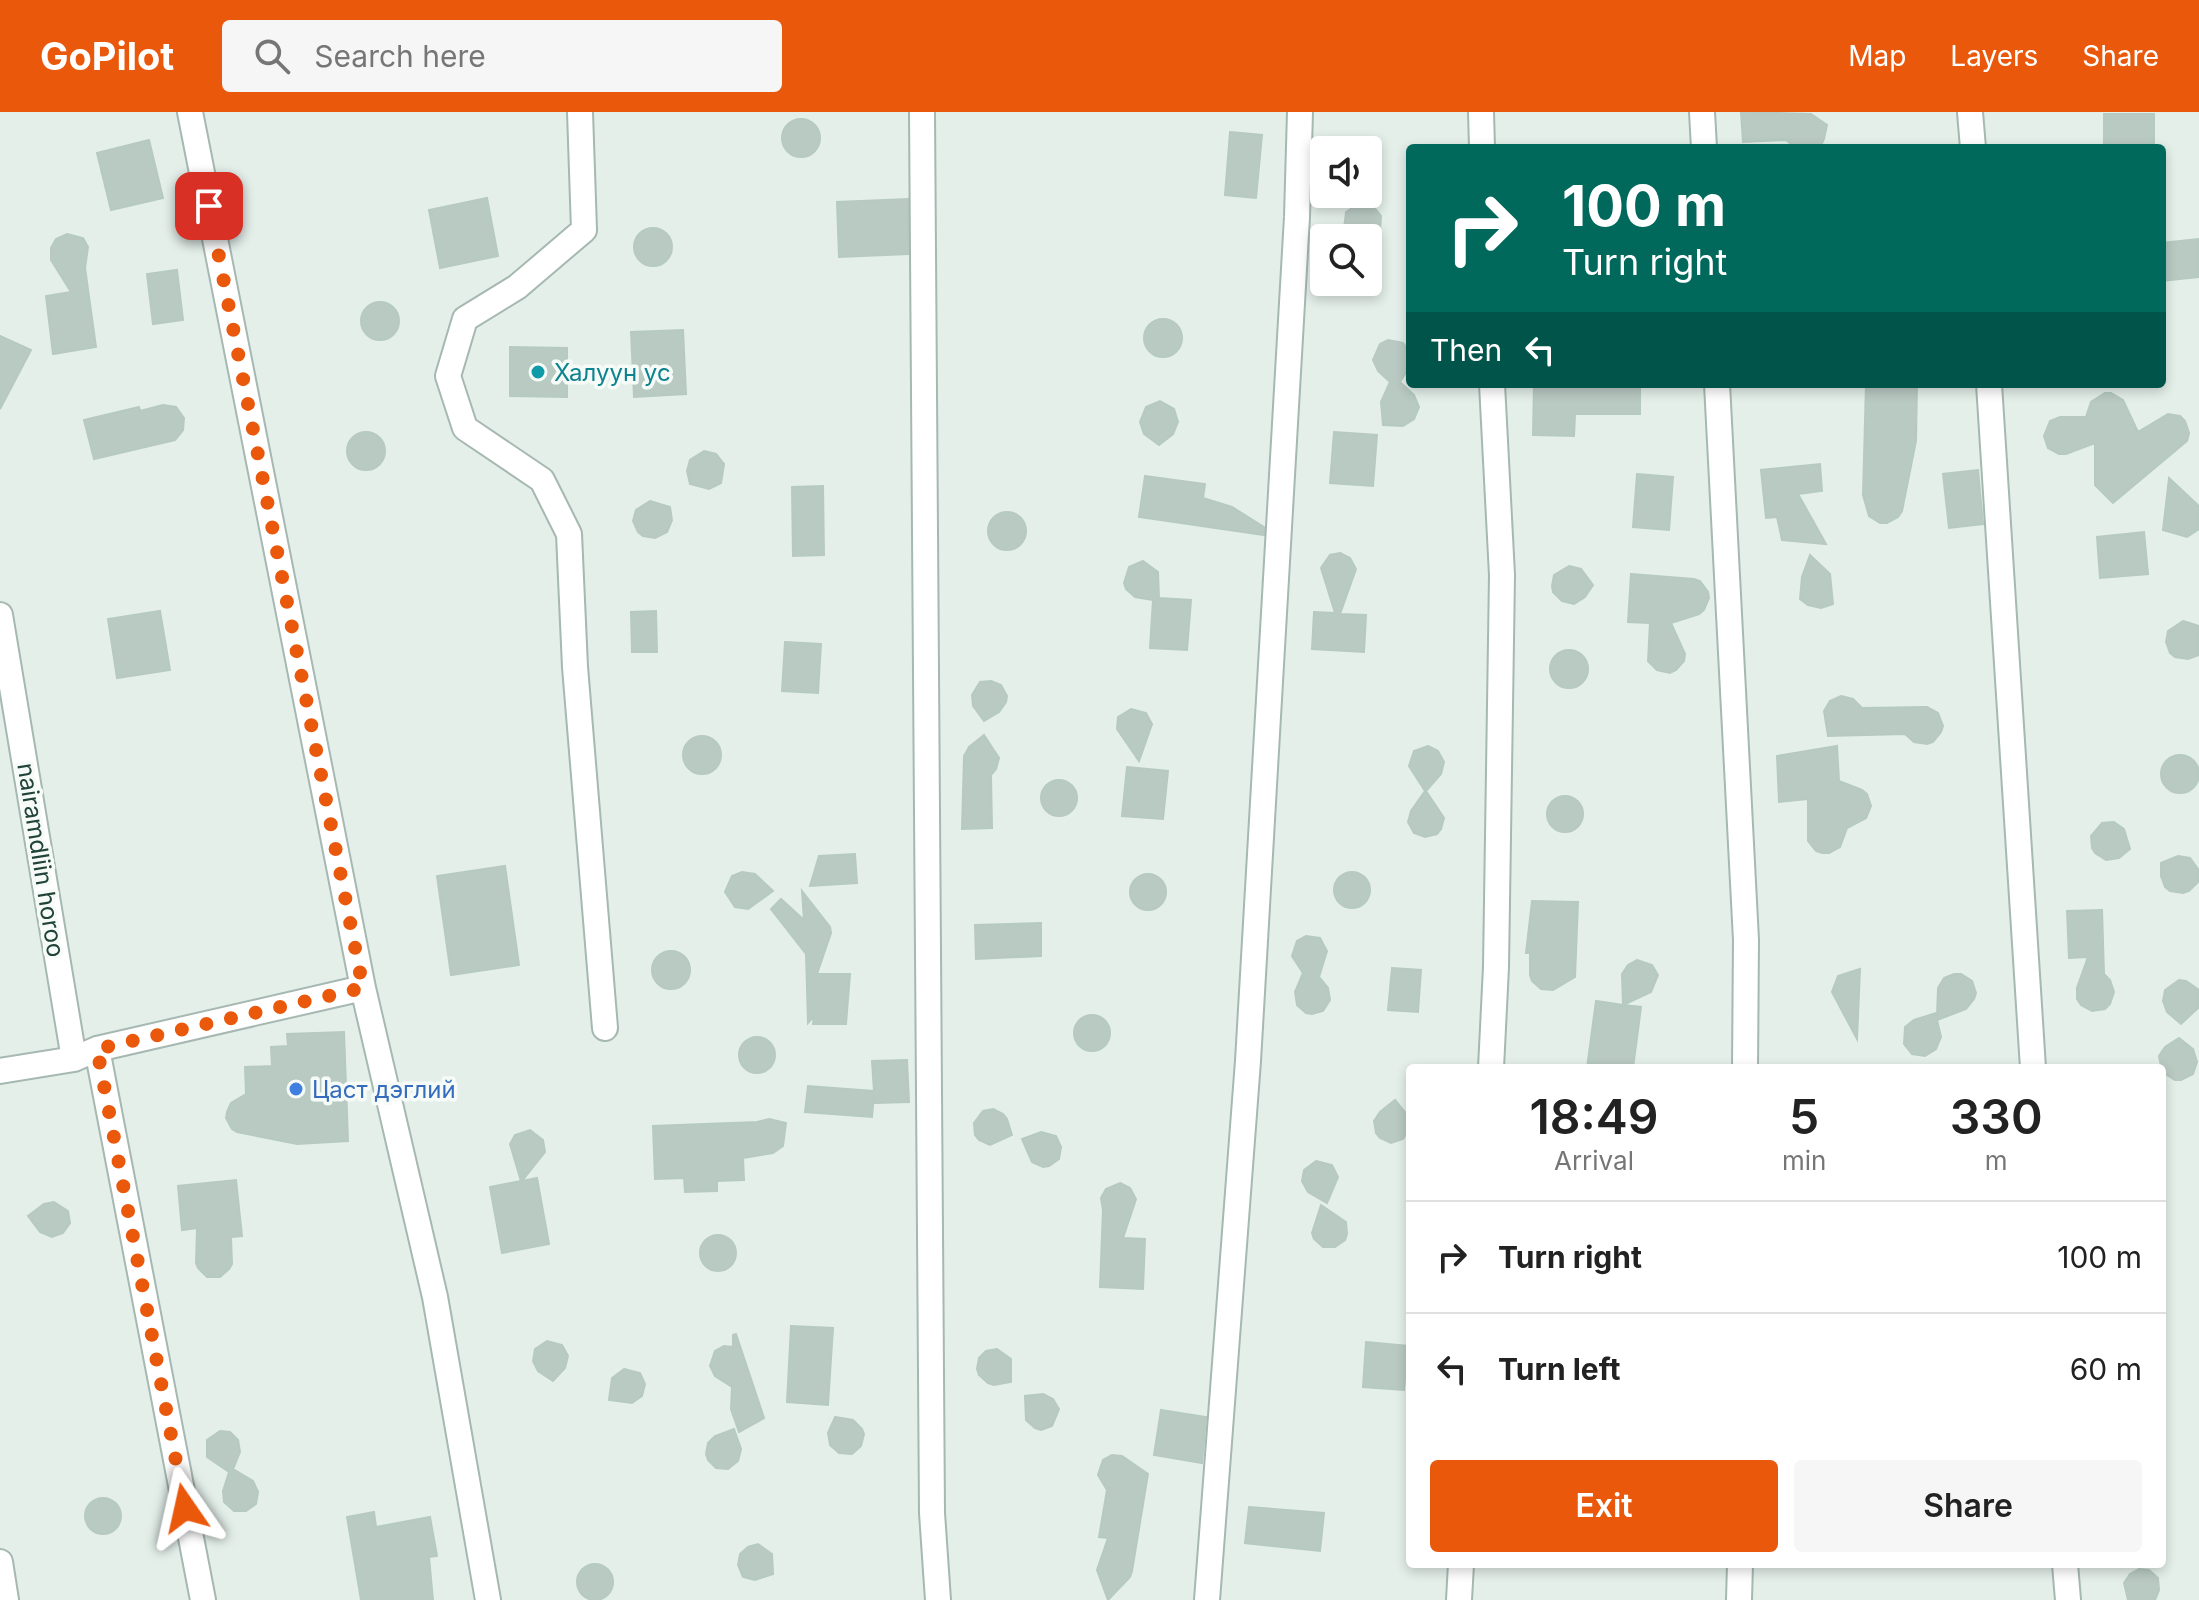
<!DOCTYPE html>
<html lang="en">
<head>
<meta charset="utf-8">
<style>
  :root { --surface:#fff; --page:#f6f6f6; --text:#222; --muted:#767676; --line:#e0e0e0; --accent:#ea580c }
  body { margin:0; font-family:Inter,sans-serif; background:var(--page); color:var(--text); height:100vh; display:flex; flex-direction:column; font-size:30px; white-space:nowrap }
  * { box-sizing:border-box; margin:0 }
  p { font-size:26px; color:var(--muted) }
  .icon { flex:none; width:44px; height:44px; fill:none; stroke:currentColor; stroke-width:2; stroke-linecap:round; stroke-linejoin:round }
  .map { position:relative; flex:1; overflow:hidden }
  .drawer { position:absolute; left:1406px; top:952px; width:760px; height:504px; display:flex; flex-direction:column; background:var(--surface); border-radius:8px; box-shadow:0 4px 12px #0003 }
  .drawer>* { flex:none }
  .guide { position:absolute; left:1406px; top:32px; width:760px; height:244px; border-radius:8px; box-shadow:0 4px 12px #0003; background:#00695c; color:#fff; overflow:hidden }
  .buttons { position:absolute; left:1310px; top:24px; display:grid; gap:16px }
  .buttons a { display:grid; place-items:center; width:72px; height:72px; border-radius:8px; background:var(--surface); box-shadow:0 4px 12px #0003; font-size:40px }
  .pin { position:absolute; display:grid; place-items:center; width:68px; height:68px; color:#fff; margin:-34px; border-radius:16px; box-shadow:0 4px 12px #0006 }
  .me { position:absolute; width:88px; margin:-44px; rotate:349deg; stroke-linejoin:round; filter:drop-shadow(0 0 6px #0008) }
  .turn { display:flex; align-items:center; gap:28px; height:168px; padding:0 24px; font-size:36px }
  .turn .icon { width:104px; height:104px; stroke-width:2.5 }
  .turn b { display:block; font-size:56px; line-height:68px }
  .then { display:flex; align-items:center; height:76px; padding:0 24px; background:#0003; gap:16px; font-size:30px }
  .eta { display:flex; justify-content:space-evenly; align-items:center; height:136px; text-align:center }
  .eta b { font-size:48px; font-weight:600; line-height:56px }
  .cta { display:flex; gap:16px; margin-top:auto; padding:16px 24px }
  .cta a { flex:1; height:92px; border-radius:8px; background:var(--accent); color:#fff; font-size:32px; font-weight:600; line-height:92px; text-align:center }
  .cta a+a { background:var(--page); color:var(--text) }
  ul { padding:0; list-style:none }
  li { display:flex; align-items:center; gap:24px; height:112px; padding:0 24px; border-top:2px solid var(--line) }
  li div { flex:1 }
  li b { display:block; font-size:30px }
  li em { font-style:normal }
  header { display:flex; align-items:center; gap:48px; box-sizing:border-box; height:112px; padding:0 40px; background:var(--accent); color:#fff }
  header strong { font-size:38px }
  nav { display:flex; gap:44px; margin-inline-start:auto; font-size:28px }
  .search { width:560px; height:72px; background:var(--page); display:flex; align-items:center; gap:20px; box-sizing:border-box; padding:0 28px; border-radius:8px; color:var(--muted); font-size:30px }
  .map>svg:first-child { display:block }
  .building { fill:#b9cac3; stroke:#b6cac1; stroke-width:2 }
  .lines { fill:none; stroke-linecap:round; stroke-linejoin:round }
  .street-casing { stroke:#a6b8b2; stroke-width:28 }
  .street { stroke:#fff; stroke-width:24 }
  .route { stroke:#ea580c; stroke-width:14; stroke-dasharray:0 25.2 }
  .culture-dot { fill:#0f9aa8; stroke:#f6fbf8; stroke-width:3 }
  .shop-dot { fill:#3f7fe0; stroke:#f6fbf8; stroke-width:3 }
  .labels { text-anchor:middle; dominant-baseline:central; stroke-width:7; stroke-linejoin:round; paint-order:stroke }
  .culture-label { font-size:24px; fill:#0d838f; stroke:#f6fbf8; text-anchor:start }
  .street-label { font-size:24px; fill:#21433a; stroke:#f6fbf8 }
  .shop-label { font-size:24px; fill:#366cbe; stroke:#f6fbf8; text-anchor:start }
</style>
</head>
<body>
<header>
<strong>GoPilot</strong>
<div class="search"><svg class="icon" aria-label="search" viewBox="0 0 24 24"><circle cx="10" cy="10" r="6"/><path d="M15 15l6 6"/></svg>Search here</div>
<nav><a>Map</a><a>Layers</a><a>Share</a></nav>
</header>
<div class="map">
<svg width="2199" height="1488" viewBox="0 0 2199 1488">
  <rect width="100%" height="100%" fill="#e4efea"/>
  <path class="building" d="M1741 0 1811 2 1827 13 1824 27 1820 36H1796L1786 28 1743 30Z
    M2104 2H2154V36H2104Z
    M782 26a19 19 0 1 1 38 0a19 19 0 1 1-38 0Z
    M1230 20 1262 23 1256 86 1225 83Z
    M149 28 163 86 111 98 97 41Z
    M487 86 498 144 440 156 429 98Z
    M908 87V142L839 145 837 90Z
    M1360 91 1373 94 1381 104 1380 118 1368 130V126H1352L1344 117 1346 100Z
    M634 135a19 19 0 1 1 38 0a19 19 0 1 1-38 0Z
    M67 122 83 126 88 135 85 156 96 235 53 242 46 184 71 180 51 148V136L56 127Z
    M2199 127V165L2162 169V131Z
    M177 158 183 208 153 212 147 162Z
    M361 209a19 19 0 1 1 38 0a19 19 0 1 1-38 0Z
    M1144 226a19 19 0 1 1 38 0a19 19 0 1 1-38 0Z
    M683 218 686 282 634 285 631 220Z
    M0 224 31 238 0 297Z
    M1388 228 1403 231 1410 240V254L1400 270 1414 283 1419 295 1414 307 1403 314 1383 313 1381 290 1390 270 1378 259 1373 248 1380 232Z
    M510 235 567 236V285L510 284Z
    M1534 272H1640V302H1575L1574 324 1533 323Z
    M1866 272H1917L1916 329 1902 399 1898 405 1887 411H1880L1869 404 1863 383Z
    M2105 281H2111L2123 288 2138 320 2168 302 2180 304 2185 309 2189 321 2187 329 2113 391 2095 373V331L2066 342H2059L2048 336 2044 324 2050 309 2060 305H2086L2091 290Z
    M1160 289 1174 297 1178 310 1173 322 1159 333 1144 322 1140 310 1146 295Z
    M163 293 176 295 184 306 183 318 175 328 94 347 84 308 139 295 140 299Z
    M1334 320 1377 323 1373 374 1330 371Z
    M347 339a19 19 0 1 1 38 0a19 19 0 1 1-38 0Z
    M704 339 716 342 724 352 721 371 709 377 690 372 687 359 690 348Z
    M1820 352 1822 379 1798 382 1826 432 1782 428 1777 405 1766 406 1761 358Z
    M1978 358 1983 412 1949 416 1943 362Z
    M1637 362 1673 365 1669 418 1633 415Z
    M1145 364 1205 372 1203 386 1232 395 1264 415V423L1139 405Z
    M2169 366 2199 394V417L2187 425 2163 418Z
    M823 374 824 443 793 444 792 375Z
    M650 389 670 395 672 408 667 420 655 426 643 424 638 420 633 409 636 398Z
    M988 419a19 19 0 1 1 38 0a19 19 0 1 1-38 0Z
    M2144 420 2148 462 2100 466 2097 425Z
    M1340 441 1350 446 1356 457 1340 502 1366 503 1364 540 1312 537 1314 500 1335 501 1321 456 1330 443Z
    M1810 443 1830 462 1833 492 1821 496 1808 493 1800 487 1802 465Z
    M1143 449 1158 460 1159 486 1191 488 1187 538 1150 536 1153 488 1135 485 1126 477 1124 471 1129 455Z
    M1569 454 1581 457 1593 473 1585 485 1574 492 1562 489 1553 480 1552 474 1554 463Z
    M1631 462 1694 467 1700 469 1708 480 1709 486 1704 498 1699 502 1671 511 1685 542 1684 549 1676 558 1670 561 1657 558 1648 549 1650 511 1628 510Z
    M160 499 170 558 117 566 108 507Z
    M656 499 657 540H632L631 500Z
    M2183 509 2199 514V543L2188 547 2175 545 2170 541 2166 530 2168 519Z
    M785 530 821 532 818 581 782 579Z
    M1550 557a19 19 0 1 1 38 0a19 19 0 1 1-38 0Z
    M991 569 1001 573 1007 584 1006 590 999 600 984 609 973 594 972 583 980 570Z
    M1841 584 1853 587 1862 596 1927 595 1938 601 1943 614 1941 620 1933 630 1927 632 1914 630 1905 622 1828 624 1824 599 1830 589Z
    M1131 597 1146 601 1152 612 1139 649 1117 617 1118 605Z
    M984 623 999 646 996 657 991 663 992 716 962 717 964 644 969 635Z
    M683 643a19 19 0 1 1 38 0a19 19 0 1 1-38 0Z
    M1428 634 1438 639 1444 650 1441 662 1426 679 1444 706 1441 717 1437 722 1425 725 1414 721 1408 710 1411 699 1425 679 1409 654 1414 639Z
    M1837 634 1839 669 1862 678 1867 682 1871 694 1866 706 1847 716 1840 735 1829 741H1822L1816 739 1808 729V687L1779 690 1777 644Z
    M2161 662a19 19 0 1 1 38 0a19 19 0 1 1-38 0Z
    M1127 655 1168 659 1163 707 1122 704Z
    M1041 686a18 18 0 1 1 36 0a18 18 0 1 1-36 0Z
    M1547 702a18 18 0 1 1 36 0a18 18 0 1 1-36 0Z
    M2114 710 2124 717 2130 737 2119 746 2106 748 2095 741 2092 736 2091 724 2102 711Z
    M855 742 857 771 810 774 819 744Z
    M2178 744 2190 746 2198 757V770L2189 779 2183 781 2170 779 2165 775 2161 764V751Z
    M505 754 519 853 451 863 437 764Z
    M742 760 755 762 773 779 748 797 735 795 725 780 732 764Z
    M1334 778a18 18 0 1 1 36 0a18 18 0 1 1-36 0Z
    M1130 780a18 18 0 1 1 36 0a18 18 0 1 1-36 0Z
    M802 779 830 815 831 821 817 862H850L846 912H813L814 904 808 911 806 842 771 797 781 787 804 808Z
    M1532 789 1578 790 1575 865 1553 878 1541 877 1532 869 1530 863V841H1526Z
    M2102 798 2104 862 2110 868 2114 880 2110 892 2105 897 2092 899 2081 893 2077 887V876L2088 845 2069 846 2067 799Z
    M1041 811V844L976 847 975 813Z
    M1306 824 1320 826 1327 839 1319 865 1328 876 1330 888 1323 899 1312 902 1306 901 1297 893 1295 880 1303 861 1292 844 1297 829Z
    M652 858a19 19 0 1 1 38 0a19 19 0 1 1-38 0Z
    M1637 848 1652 853 1658 863 1651 880 1623 893 1641 895 1633 956H1587L1596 889 1623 893 1622 862 1628 853Z
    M1392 856 1421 858 1418 900 1388 898Z
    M1860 857 1857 927 1832 880 1838 864Z
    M1954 862H1961L1972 869 1976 881 1974 887 1966 897 1937 908 1941 925 1936 937 1925 944 1912 942 1904 932 1905 915 1914 908 1936 901 1937 905 1938 876 1944 866Z
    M2179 868 2186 869 2199 878V895L2181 912 2167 900 2163 889 2165 878Z
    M1074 921a18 18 0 1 1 36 0a18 18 0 1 1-36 0Z
    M344 920 348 1029 297 1032 237 1020 232 1017 226 1006 227 1000 231 991 246 982 245 955 272 954 271 935 288 934 287 922Z
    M739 943a18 18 0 1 1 36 0a18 18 0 1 1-36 0Z
    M2179 926 2193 937 2197 950 2193 962 2181 968H2175L2162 960 2159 944 2165 935Z
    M907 948 909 990 875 991 874 982 872 1005 805 1000 808 974 874 979 872 949Z
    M1395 988 1408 1004 1409 1017 1403 1027 1391 1031 1380 1026 1376 1021 1374 1009 1380 1000Z
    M993 997 1003 1002 1007 1007 1012 1023 990 1033 979 1028 975 1023 974 1011 983 999Z
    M769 1007 786 1011 783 1034 773 1041 743 1046 744 1068 717 1069V1079L685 1080 684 1066 655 1067 653 1014 757 1010Z
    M530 1018 543 1028 545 1040 522 1069 537 1066 549 1132 502 1141 490 1075 521 1069 510 1032 515 1023Z
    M1041 1020 1056 1024 1061 1035 1059 1047 1049 1054 1043 1055 1032 1050 1022 1027Z
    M1316 1049 1332 1053 1338 1065 1327 1091 1308 1080 1302 1069 1304 1058Z
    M236 1068 242 1124 231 1125 232 1152 229 1157 220 1165H207L198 1156 196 1151 197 1116 182 1118 178 1074Z
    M1120 1071 1130 1076 1136 1087 1123 1126 1145 1127 1143 1177 1100 1175 1103 1098 1101 1086 1106 1077Z
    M54 1090 68 1099 70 1111 63 1121 52 1125 40 1120 28 1104 44 1092Z
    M1321 1093 1346 1110 1347 1122 1345 1128 1335 1135H1323L1314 1127 1312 1121Z
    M700 1141a18 18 0 1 1 36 0a18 18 0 1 1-36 0Z
    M791 1214 833 1216 828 1293 787 1290Z
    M736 1222 764 1306 739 1320 731 1297 732 1275 715 1264 710 1254 715 1239 724 1234 733 1235V1223Z
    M547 1229 562 1233 568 1244 565 1256 553 1269 538 1259 533 1249 535 1237Z
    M1366 1230 1408 1234 1404 1278 1363 1275Z
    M997 1237 1011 1247V1270L994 1273 988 1271 979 1263 977 1257 979 1246 986 1239Z
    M624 1257 640 1261 645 1272 642 1284 632 1291 609 1288 612 1266Z
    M1043 1282 1053 1287 1059 1297 1052 1314 1041 1318 1035 1316 1026 1308 1025 1284Z
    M1161 1298 1206 1305 1202 1351 1154 1343Z
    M835 1305 853 1308 862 1317 864 1322 861 1334 852 1342 839 1341 830 1333 828 1321Z
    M734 1317 741 1337 738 1349 728 1357 716 1356 708 1348 706 1342 708 1331 715 1324Z
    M220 1319 230 1320 238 1328 240 1340 233 1357 253 1369 258 1380 256 1392 246 1399H234L224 1390 223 1379 229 1360 207 1345V1328Z
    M1112 1343 1122 1344 1148 1362 1132 1459 1130 1465 1108 1488 1097 1458 1108 1426 1099 1425 1107 1378 1098 1363 1103 1348Z
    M85 1404a18 18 0 1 1 36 0a18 18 0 1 1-36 0Z
    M1249 1395 1324 1401 1320 1439 1245 1431Z
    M374 1400 376 1415 430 1405 437 1444 429 1445 433 1488H361L347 1405Z
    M758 1432 772 1442 773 1462 755 1468 743 1465 738 1453 740 1442 748 1435Z
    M577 1470a18 18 0 1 1 36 0a18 18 0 1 1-36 0Z
    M2139 1457 2149 1458 2158 1466 2159 1478 2155 1488H2128L2124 1471 2130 1462Z"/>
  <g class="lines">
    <defs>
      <path id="street" d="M190 0 363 876 435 1185 488 1488
        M580 0 584 118 517 175 465 207 448 264 465 316 542 368 569 422 575 555 605 916
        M922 0 932 1401 938 1488
        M1481 0 1482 36
        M1702 0 1704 36
        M1970 0 1973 36
        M1717 272 1746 828 1745 956
        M1989 272 2033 956
        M0 503 74 947
        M97 937 203 1488
        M1491 956 1496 855 1502 463 1492 272
        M0 959 74 947 97 937 363 876
        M0 1450 6 1488
        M2065 1452 2068 1488
        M1207 1488 1248 949 1297 105 1300 0
        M1459 1488 1461 1452
        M1739 1488 1740 1452"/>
    </defs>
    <use href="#street" class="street-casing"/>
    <use href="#street" class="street"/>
  </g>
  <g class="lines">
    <path class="route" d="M185 1396 97 937 363 876 209 94"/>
  </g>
  <circle class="culture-dot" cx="538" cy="260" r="8"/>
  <circle class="shop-dot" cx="296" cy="977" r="8"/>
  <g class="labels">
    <g class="culture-label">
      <text x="554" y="260">Халуун ус</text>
    </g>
    <g class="street-label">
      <text transform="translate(41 748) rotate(81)">nairamdliin horoo</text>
    </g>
    <g class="shop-label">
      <text x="312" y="977">Цаст дэглий</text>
    </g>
  </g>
</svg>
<div class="buttons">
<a><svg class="icon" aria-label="sound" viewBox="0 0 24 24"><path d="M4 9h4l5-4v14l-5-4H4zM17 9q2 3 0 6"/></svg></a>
<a><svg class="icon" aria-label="search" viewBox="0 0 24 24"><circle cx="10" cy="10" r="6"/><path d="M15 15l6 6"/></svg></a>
</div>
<div class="pin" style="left:209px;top:94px;background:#d93025"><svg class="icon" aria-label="arrive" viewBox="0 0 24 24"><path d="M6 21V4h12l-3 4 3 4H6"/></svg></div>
<svg class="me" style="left:185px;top:1396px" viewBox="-20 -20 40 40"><path d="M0-17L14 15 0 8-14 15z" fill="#ea580c" stroke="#fff" stroke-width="4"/></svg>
<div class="guide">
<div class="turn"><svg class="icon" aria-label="right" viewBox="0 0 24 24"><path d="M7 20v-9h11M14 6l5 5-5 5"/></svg><div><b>100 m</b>Turn right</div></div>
<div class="then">Then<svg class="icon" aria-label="left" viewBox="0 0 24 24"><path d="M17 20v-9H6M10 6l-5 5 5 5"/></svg></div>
</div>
<section class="drawer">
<div class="eta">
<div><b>18:49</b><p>Arrival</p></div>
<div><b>5</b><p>min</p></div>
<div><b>330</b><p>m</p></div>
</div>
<ul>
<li><svg class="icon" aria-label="right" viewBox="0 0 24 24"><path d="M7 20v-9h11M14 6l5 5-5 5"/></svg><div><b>Turn right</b></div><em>100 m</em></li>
<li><svg class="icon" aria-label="left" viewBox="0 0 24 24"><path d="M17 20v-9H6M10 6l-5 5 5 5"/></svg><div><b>Turn left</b></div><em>60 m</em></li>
</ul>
<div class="cta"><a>Exit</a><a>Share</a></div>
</section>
</div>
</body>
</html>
